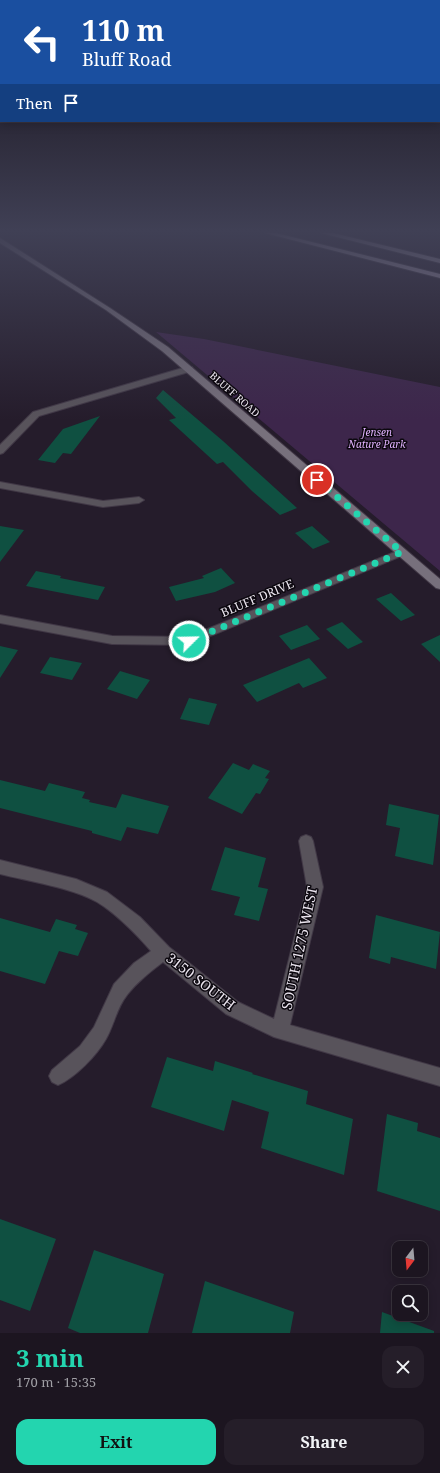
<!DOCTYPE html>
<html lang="en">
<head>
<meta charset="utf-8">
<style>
  :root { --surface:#1c1520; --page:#251e29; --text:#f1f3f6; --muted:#a09fa5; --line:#3a343e; --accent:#23d5af }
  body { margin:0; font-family:"Noto Serif",serif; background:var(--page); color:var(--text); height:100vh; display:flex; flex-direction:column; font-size:15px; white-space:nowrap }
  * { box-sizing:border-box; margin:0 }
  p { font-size:13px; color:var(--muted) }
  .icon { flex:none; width:22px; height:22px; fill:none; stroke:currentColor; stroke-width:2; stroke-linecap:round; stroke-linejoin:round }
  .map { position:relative; height:1333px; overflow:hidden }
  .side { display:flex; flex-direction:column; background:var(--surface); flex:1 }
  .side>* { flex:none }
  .banner { position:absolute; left:0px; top:0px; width:440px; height:122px; box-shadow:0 2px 10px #0003,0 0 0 1px var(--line); background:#1a4fa0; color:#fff; overflow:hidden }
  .needle { width:26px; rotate:196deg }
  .buttons { position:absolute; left:392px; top:1241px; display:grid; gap:8px }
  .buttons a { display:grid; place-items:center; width:36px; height:36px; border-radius:8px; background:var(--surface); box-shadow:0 2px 10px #0003,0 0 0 1px var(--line); font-size:20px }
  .pin { position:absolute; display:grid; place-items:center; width:34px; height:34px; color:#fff; margin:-17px; border:2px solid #fff; border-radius:50%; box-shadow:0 1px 4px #0007 }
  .me { position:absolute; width:44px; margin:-22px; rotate:67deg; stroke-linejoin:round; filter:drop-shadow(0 0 3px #0008) }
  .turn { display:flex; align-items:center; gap:14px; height:84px; padding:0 16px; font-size:18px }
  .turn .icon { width:52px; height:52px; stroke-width:2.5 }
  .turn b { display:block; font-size:28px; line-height:34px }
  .then { display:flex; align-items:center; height:38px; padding:0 16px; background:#0003; gap:8px; font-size:15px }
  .round { display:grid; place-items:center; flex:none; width:42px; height:42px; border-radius:12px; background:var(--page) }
  .head { display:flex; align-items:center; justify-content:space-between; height:68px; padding:0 16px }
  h1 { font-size:24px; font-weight:700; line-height:30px; color:var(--accent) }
  .action { display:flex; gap:8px; margin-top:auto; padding:8px 16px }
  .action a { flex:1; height:46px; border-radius:12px; background:var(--accent); color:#111; font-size:16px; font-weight:700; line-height:46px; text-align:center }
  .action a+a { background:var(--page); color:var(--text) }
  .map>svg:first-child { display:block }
  .green { fill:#3d264b }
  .building { fill:#0f5041 }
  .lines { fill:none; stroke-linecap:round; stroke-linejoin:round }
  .street-casing { stroke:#413846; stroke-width:2 }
  .secondary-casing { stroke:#413846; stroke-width:2 }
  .highway-casing { stroke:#413846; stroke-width:2 }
  .street { fill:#58535b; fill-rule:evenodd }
  .secondary { fill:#77707c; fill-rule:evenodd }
  .highway { fill:#a59aad; fill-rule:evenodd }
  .route { stroke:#23d5af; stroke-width:7; stroke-dasharray:0 12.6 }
  .labels { text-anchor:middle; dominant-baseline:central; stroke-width:3; stroke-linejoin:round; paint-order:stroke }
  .far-street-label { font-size:10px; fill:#ebe5ef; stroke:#0c080f }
  .far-park-label { font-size:10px; font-style:italic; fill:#e0b2fe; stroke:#0c080f }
  .street-label { font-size:12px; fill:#ebe5ef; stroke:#0c080f }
  .near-street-label { font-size:14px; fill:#ebe5ef; stroke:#0c080f }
</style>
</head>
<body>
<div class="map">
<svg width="440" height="1333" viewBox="0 0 440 1333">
  <rect width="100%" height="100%" fill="#251c2b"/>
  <path class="green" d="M156 332 204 339 440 387V571Z"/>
  <path class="building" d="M163 390 223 441 297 508 280 515 252 491 223 462 217 464 169 420 176 418 156 398Z
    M100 416 71 454 63 453 55 463 38 460 63 429Z
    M0 526 24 530 0 562Z
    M312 526 330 542 313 549 295 533Z
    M221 568 235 583 215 592 176 601 169 587 204 578 202 576Z
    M36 571 61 576 60 578 105 587 98 600 26 586Z
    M391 593 415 615 401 621 376 599Z
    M342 622 363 642 348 649 326 629Z
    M307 625 320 639 291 650 279 636Z
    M440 635V662L421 644Z
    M0 646 18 650 0 678Z
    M50 657 82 663 72 680 40 673Z
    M309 658 327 678 303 688 299 683 257 702 243 685Z
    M120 671 150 680 137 699 107 689Z
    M189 698 217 704 209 725 180 719Z
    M233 763 249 770 253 764 270 771 265 778 269 779 260 794 256 793 242 814 208 798Z
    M0 780 45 791 49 783 85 792 82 798 90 800 89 802 116 808 122 794 169 806 158 834 127 827 121 841 92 833V831L0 808Z
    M389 804 439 815 433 865 395 856 400 828 386 825Z
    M225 847 266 858 258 887 268 889 259 921 234 915 240 897 211 890Z
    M376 915 440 932 436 969 391 957 390 964 369 958Z
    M0 918 50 932 56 919 77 925 75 929 88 933 78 956 59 951 45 984 0 971Z
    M167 1057 213 1071 215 1061 253 1073 252 1074 308 1091 306 1104 353 1119 344 1175 261 1148 269 1112 232 1100 224 1131 151 1107Z
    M387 1114 418 1123 417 1131 440 1138V1211L377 1191Z
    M0 1219 56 1239 30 1311 0 1300Z
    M94 1250 164 1274 148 1333H80L68 1328Z
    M205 1281 294 1312 290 1333H192Z
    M382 1312 434 1331V1333H380Z"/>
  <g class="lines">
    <defs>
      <path id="street" d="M186 367H192L193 369 192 371 39 416 3 453 0 454V445L33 412Z
        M0 482 103 501 139 497 144 500 139 503 103 507 0 488Z
        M402 549 407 552 406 554 189 645 112 644 0 623V615L112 636 188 637Z
        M306 835 311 837 313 841 323 887 290 1025 440 1068V1086L274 1037 226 1014 163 962C150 972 137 982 127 995 117 1007 114 1025 106 1039 97 1055 75 1078 58 1085L52 1082 49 1076 52 1070 80 1046 94 1027 114 984 134 963 151 951C135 933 118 915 97 902 73 888 28 881 0 874V860L76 879 107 892 140 917 169 947 238 1002 274 1019 307 887 299 841 301 837Z"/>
      <path id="secondary" d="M0 238 110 308 168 347 440 579V589L436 588 162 351 106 310 0 243Z"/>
      <path id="highway" d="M265 233H276L440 274V278Z
        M321 233H333L440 259V263Z"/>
    </defs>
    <use href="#street" class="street-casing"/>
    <use href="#secondary" class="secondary-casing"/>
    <use href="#highway" class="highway-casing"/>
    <use href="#street" class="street"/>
    <use href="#secondary" class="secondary"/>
    <use href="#highway" class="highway"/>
  </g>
  <linearGradient id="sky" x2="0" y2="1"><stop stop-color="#140f18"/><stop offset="0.55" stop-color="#404055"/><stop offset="1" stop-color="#404055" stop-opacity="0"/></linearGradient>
  <rect width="440" height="420" fill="url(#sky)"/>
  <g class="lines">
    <path class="route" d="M189 641 402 552 317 480"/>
  </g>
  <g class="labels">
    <g class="far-street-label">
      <text transform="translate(235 394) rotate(41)">BLUFF ROAD</text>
    </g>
    <g class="far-park-label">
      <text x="377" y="432">Jensen<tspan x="377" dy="12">Nature Park</tspan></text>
    </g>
    <g class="street-label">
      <text transform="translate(257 598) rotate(-23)">BLUFF DRIVE</text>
    </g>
    <g class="near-street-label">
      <text transform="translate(299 948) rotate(-78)">SOUTH 1275 WEST</text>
      <text transform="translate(201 981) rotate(38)">3150 SOUTH</text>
    </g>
  </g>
</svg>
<div class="buttons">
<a><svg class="needle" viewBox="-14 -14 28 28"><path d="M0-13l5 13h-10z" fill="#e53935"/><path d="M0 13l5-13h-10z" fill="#a09fa5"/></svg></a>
<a><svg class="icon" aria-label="search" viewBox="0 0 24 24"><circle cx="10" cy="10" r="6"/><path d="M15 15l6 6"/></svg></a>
</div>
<div class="pin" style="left:317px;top:480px;background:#d93025"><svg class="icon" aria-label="arrive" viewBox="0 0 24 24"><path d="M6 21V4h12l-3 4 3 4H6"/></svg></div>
<svg class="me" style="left:189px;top:641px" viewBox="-20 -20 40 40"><circle r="17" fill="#23d5af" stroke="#fff" stroke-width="3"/><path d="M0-11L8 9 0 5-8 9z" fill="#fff"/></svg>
<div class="banner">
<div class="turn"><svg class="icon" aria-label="left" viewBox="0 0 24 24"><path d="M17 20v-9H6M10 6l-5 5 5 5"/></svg><div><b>110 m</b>Bluff Road</div></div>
<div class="then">Then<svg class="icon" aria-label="arrive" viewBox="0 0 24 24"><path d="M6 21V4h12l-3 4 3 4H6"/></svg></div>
</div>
</div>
<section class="side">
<div class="head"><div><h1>3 min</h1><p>170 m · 15:35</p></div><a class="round"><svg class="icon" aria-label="close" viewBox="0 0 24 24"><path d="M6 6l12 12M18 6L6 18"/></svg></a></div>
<div class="action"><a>Exit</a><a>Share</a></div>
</section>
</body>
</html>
